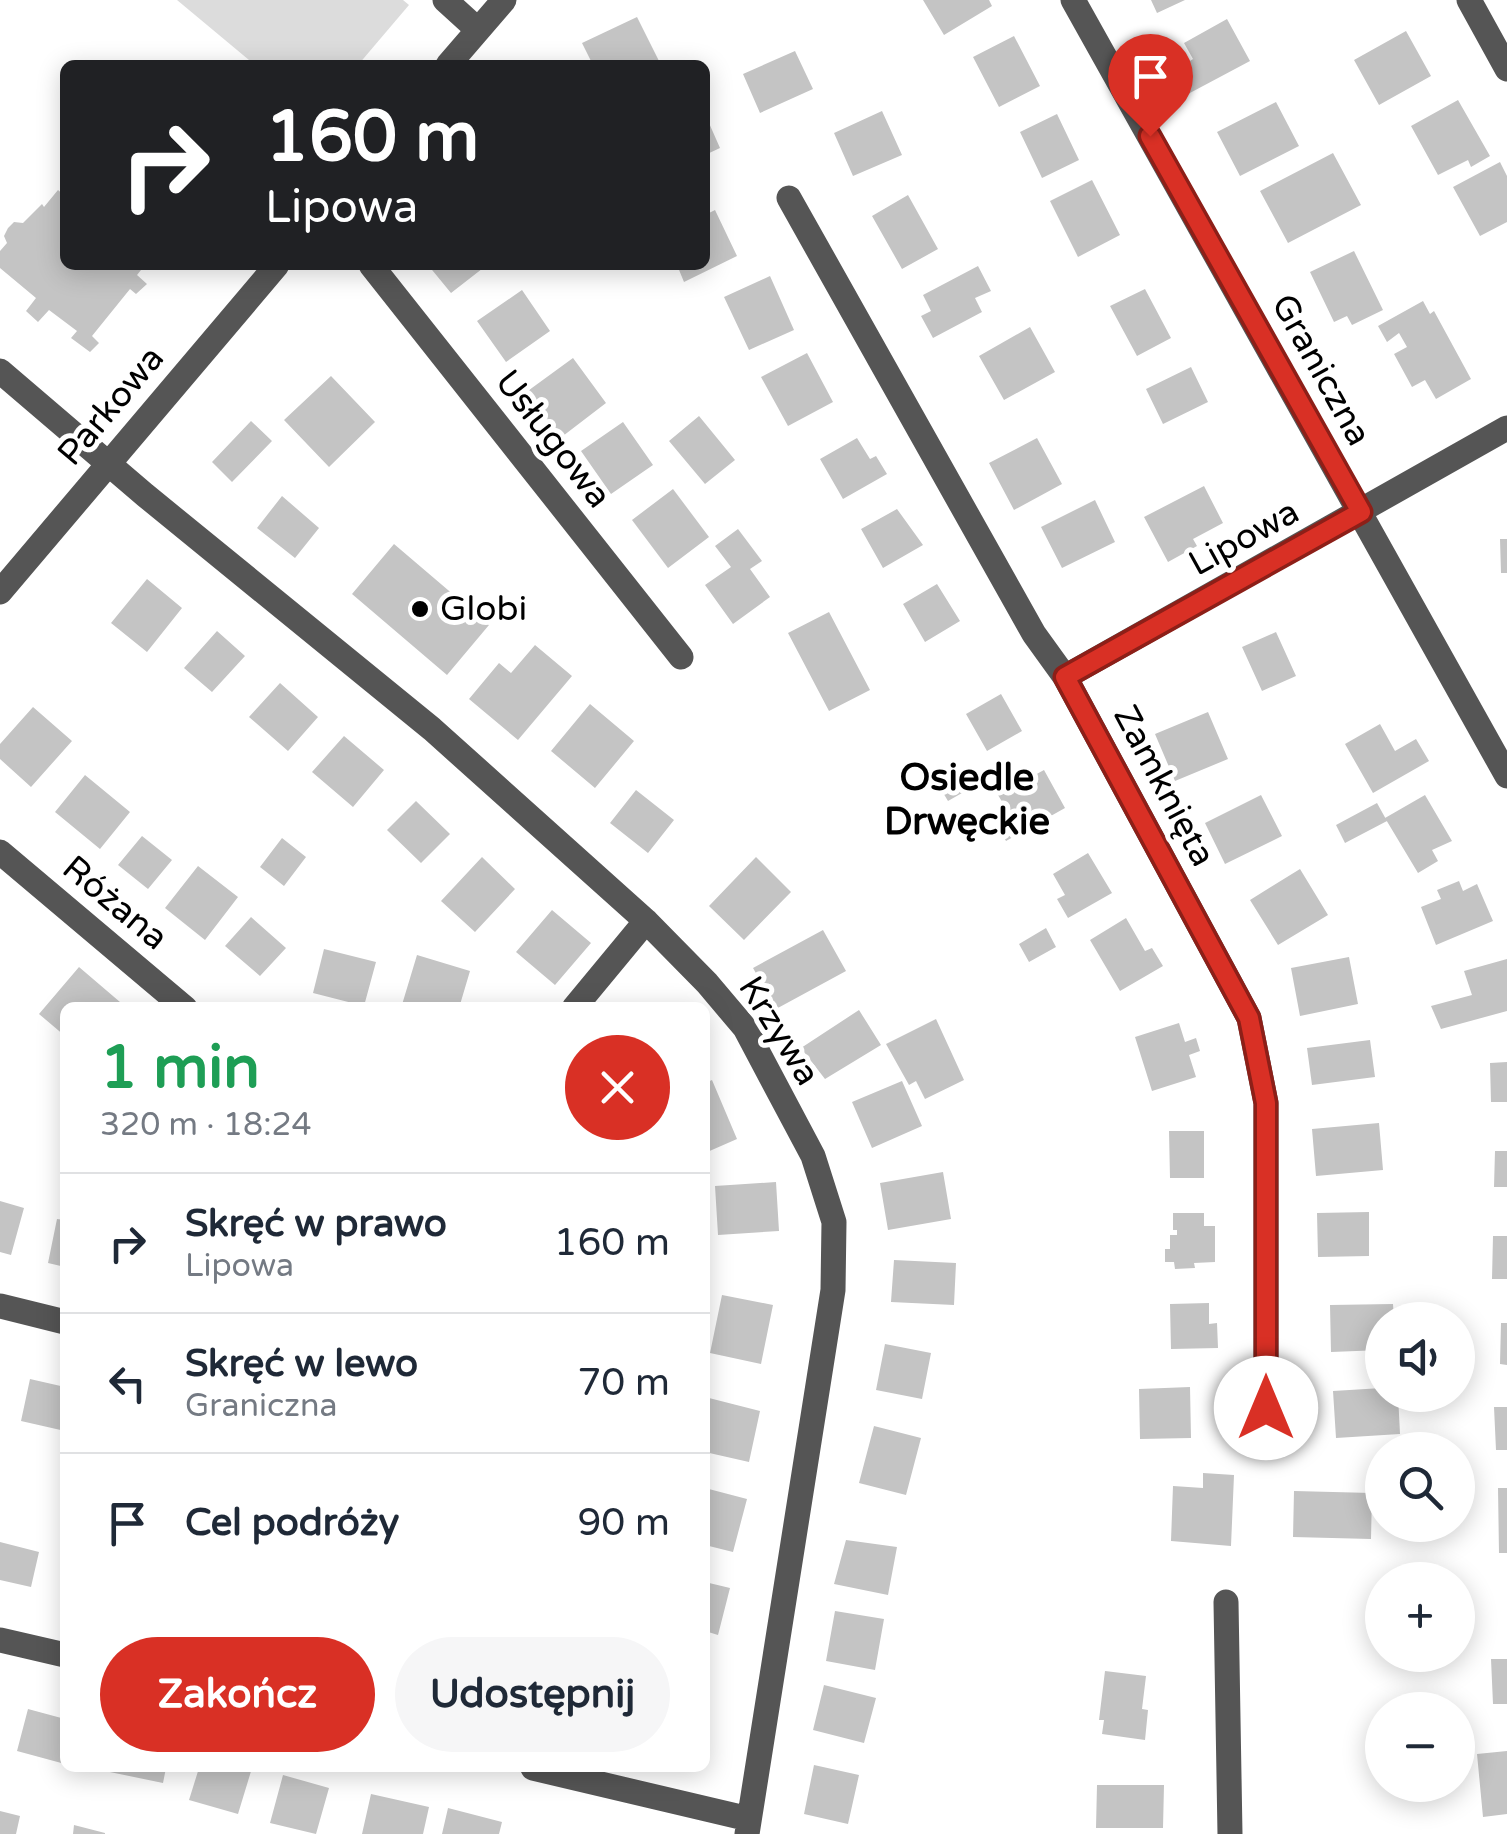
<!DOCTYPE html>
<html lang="pl">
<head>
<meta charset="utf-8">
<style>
  :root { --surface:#fff; --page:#f6f6f7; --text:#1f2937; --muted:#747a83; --line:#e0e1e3; --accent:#d93025 }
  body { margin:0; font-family:"Varela Round",sans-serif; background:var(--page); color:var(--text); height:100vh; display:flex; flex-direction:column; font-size:38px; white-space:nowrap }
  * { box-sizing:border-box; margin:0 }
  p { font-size:32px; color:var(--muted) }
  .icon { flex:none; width:55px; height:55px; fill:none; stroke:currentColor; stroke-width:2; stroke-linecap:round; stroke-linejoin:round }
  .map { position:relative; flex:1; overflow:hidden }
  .panel { position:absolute; left:60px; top:1002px; width:650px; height:770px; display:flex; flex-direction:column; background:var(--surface); border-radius:15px; box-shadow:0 5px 25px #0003 }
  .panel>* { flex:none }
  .top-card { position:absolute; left:60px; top:60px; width:650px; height:210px; border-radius:15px; box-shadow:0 5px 25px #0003; background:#202124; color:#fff; overflow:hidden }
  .tools { position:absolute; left:1365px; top:1302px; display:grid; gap:20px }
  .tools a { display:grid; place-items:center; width:110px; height:110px; border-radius:50%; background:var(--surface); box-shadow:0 5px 25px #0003; font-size:50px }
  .pin { position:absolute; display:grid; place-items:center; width:85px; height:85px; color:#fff; margin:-102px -42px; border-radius:50% 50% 50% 0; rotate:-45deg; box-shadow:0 0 10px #0007 }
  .pin .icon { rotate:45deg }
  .me { position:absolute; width:110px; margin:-55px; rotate:0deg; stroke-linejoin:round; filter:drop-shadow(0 0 8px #0008) }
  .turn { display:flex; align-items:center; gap:35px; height:210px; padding:0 40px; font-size:45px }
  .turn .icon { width:130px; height:130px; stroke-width:2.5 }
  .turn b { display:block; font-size:70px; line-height:85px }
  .round { display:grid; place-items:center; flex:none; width:105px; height:105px; border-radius:52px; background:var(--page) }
  .head { display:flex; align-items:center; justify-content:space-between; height:170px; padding:0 40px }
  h1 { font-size:60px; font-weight:700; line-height:75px; color:#1e9e55 }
  .button { display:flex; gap:20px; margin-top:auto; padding:20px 40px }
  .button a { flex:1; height:115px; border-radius:60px; background:var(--accent); color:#fff; font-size:40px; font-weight:700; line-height:115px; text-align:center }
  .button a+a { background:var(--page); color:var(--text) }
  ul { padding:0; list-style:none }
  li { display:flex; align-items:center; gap:30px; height:140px; padding:0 40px; border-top:2px solid var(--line) }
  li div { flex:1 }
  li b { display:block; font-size:38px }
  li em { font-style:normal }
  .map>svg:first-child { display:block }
  .green { fill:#dcdcdc }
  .building { fill:#c4c4c4 }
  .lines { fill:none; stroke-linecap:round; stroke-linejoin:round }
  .minor { stroke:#555; stroke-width:25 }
  .route-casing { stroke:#8d1f18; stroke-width:25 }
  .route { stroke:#d93025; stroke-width:18 }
  .poi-dot { fill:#000; stroke:#fff; stroke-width:4 }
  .labels { text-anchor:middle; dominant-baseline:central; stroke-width:10; stroke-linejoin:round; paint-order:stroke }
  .street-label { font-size:35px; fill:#000; stroke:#fff }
  .poi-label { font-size:35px; fill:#000; stroke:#fff; text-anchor:start }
  .neighbourhood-label { font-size:38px; font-weight:bold; fill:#000; stroke:#fff }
</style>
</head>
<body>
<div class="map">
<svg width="1507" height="1834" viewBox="0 0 1507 1834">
  <rect width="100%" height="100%" fill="#fff"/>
  <path class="green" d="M177 0H403L409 5 358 65H255Z"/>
  <path class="building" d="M923 0H989L992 6 944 35Z
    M1151 0H1185L1157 13Z
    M637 17 661 65H593L582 43Z
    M1227 19 1250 61 1188 94 1176 70 1193 59 1184 43Z
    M1406 31 1431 76 1379 105 1354 60Z
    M1014 36 1040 86 999 107 973 57Z
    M795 51 813 89 760 113 743 74Z
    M1458 100 1490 156 1471 167 1468 160 1438 175 1411 126Z
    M1276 102 1299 146 1240 176 1217 132Z
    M882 111 902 155 853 176 834 133Z
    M705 114 720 148 705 155Z
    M1057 114 1079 160 1042 178 1020 132Z
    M1333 153 1361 205 1288 243 1260 191Z
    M1500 162 1507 176V222L1480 236 1453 187Z
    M1092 180 1120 235 1078 257 1050 201Z
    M58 190 65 196V265H145L137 275 147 284 136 294 130 289 92 336 99 343 90 352 71 338 77 331 49 310 38 322 26 311 36 298 0 268V251L7 243 4 236 8 228 14 222 23 223 42 204 44 207Z
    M908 195 938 249 902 269 872 216Z
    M715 210 737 256 684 282 677 265H705V215Z
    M1354 251 1383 310 1352 325 1347 316 1334 322 1310 272Z
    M428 265H487L451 293Z
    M978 266 991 291 975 298 982 312 933 338 921 316 931 311 923 295Z
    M770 276 794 330 749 350 724 297Z
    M1145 289 1171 338 1137 356 1110 306Z
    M522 290 550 331 506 362 477 321Z
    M1423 301 1430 314 1434 311 1471 379 1436 399 1425 380 1412 387 1394 354 1407 347 1399 333 1387 342 1378 326Z
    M1030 327 1055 372 1004 400 979 356Z
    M807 353 833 402 788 426 761 377Z
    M573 358 606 403 559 439 525 393Z
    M1191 367 1208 402 1163 424 1146 389Z
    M331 376 375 422 329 467 284 420Z
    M699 416 735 460 705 484 669 441Z
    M251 421 272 441 232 482 212 462Z
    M623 422 653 465 611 494 581 451Z
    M857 438 870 459 876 456 887 474 843 499 820 459Z
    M1037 438 1062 484 1014 510 989 463Z
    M1204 486 1223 523 1193 539 1197 546 1168 562 1144 517Z
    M673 489 709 537 668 568 632 520Z
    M282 496 319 528 295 558 257 528Z
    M1095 500 1115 542 1062 568 1041 527Z
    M897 509 923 545 883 568 861 529Z
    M738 529 762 561 750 569 770 597 733 624 705 585 731 567 715 546Z
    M1500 539H1507V573H1501Z
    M394 544 489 625 447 675 352 594Z
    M147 579 182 608 147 652 111 623Z
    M937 584 960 621 925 642 903 604Z
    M829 612 870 690 829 711 788 633Z
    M217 631 245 656 212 692 184 668Z
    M1276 632 1296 676 1262 691 1242 647Z
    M535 645 572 676 518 740 469 699 499 663 511 673Z
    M280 683 318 717 288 751 249 717Z
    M1001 694 1022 731 987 751 966 714Z
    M590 704 634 741 595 788 551 751Z
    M33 707 72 741 31 787 0 759V744Z
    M1208 712 1228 759 1175 781 1155 734Z
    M1380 724 1395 751 1416 739 1429 761 1373 793 1345 744Z
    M344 736 384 770 353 807 312 772Z
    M1044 770 1065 808 1006 841 993 817 1007 810 998 795Z
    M85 775 130 812 100 849 55 812Z
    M954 778 962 793 948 801 939 786Z
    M636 790 674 820 648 853 610 823Z
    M1261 795 1282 836 1225 864 1205 823Z
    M1425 795 1452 841 1432 850 1438 861 1418 873 1385 818Z
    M416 801 450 834 421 863 387 830Z
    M1377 803 1387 821 1345 843 1336 825Z
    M142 836 172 860 148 889 118 865Z
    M282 838 306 857 284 886 260 867Z
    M1088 853 1112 893 1068 918 1057 899 1065 895 1053 874Z
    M482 857 515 889 475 932 441 901Z
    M756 857 791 892 744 940 709 906Z
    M198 866 238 897 205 940 165 908Z
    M1300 869 1328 915 1278 945 1250 900Z
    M1459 881 1463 891 1477 884 1493 921 1436 945 1421 907 1441 899 1437 890Z
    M552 910 591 943 555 985 516 952Z
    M251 917 286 948 260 976 225 946Z
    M1126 918 1145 951 1152 948 1163 966 1120 991 1090 940Z
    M1046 928 1056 947 1029 962 1019 944Z
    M823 930 846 971 776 1009 753 968Z
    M324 949 376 962 364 1006 313 993Z
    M417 955 470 971 459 1008H401Z
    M1349 957 1358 1004 1300 1016 1291 968Z
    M1507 959V1011L1441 1029 1431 1006 1472 995 1464 971Z
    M79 967 127 1008H65V1036L39 1014Z
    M859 1010 881 1045 825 1079 801 1048Z
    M936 1019 964 1080 925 1099 916 1081 909 1085 886 1044Z
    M1179 1023 1185 1042 1196 1038 1200 1051 1189 1055 1196 1077 1152 1091 1135 1037Z
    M1370 1040 1375 1077 1312 1085 1307 1048Z
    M1507 1062V1102H1491L1490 1063Z
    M712 1080 737 1139 705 1153V1083Z
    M902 1081 922 1126 872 1148 852 1102Z
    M1379 1123 1383 1170 1316 1176 1312 1129Z
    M1169 1131H1204V1178H1170Z
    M1495 1151H1507V1187H1494Z
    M943 1172 951 1219 888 1230 880 1183Z
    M776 1182 779 1231 718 1235 715 1186Z
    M0 1201 24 1208 11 1255 0 1252Z
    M1369 1212V1256L1318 1257 1317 1213Z
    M1173 1213H1204V1226H1215V1262L1194 1263 1195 1268 1175 1269 1174 1262H1165V1249H1170V1235H1177V1230H1173Z
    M57 1219 65 1220V1267L48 1263Z
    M1493 1236H1507V1279H1492Z
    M894 1260 956 1263 954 1305 891 1302Z
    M722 1295 773 1305 761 1364 710 1353Z
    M1209 1303V1324L1217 1323 1218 1348 1171 1349 1170 1304Z
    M1393 1304 1394 1320H1382V1350L1331 1352 1330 1305Z
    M1501 1323H1507V1365L1500 1364Z
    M885 1344 931 1353 922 1399 876 1390Z
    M30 1379 65 1387V1431L21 1421Z
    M1190 1387 1191 1438 1140 1439 1139 1389Z
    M1382 1388V1395H1398L1400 1434 1336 1438 1333 1391Z
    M709 1398 760 1411 749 1462 705 1452V1413Z
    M1494 1407H1507V1450H1496Z
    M874 1426 921 1438 906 1495 859 1483Z
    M1203 1473 1234 1475 1231 1546 1171 1541 1173 1486 1203 1488Z
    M705 1488 747 1499 733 1552 705 1545Z
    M1498 1488H1507V1553H1499Z
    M1294 1491 1372 1493 1371 1539 1293 1537Z
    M846 1540 897 1547 888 1595 834 1584Z
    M0 1542 39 1552 31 1587 0 1580Z
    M705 1582 730 1588 718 1635 705 1631Z
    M835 1611 884 1619 875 1670 826 1661Z
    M1491 1659H1507V1704H1493Z
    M1105 1671 1146 1676 1142 1709 1148 1710 1145 1740 1102 1734 1104 1720H1099Z
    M824 1685 876 1698 864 1743 813 1730Z
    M28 1709 65 1719V1764L17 1751Z
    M1507 1751V1814L1483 1817 1477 1754Z
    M814 1765 859 1775 848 1824 804 1814Z
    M106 1768H166L163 1783 105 1771Z
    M199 1768H252L238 1814 189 1800Z
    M283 1775 329 1788 316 1834 270 1823Z
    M1097 1785H1164L1163 1828H1096Z
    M371 1794 429 1807 423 1834H362Z
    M448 1808 502 1822 499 1834H442Z
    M0 1811 20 1816 16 1834H0Z
    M74 1825 105 1833V1834H73Z"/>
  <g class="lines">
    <path class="minor" d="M445 0 478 30
      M1073 0 1507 776
      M1469 0 1507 69
      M448 65 504 0
      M789 198 1034 634 1065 677 1249 1018 1266 1103V1407
      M371 265 681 657
      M0 371 145 495 432 729 646 921 707 983 745 1028 813 1156 834 1222 833 1290 747 1834
      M0 592 277 265
      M1065 677 1507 428
      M0 852 185 1008
      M574 1008 646 921
      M0 1306 65 1322
      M1226 1602 1230 1834
      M0 1640 65 1655
      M533 1768 749 1819"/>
  </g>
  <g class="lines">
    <defs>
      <path id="route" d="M1150 136 1361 512 1065 677 1249 1018 1266 1103V1408"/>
    </defs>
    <use href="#route" class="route-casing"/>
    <use href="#route" class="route"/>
  </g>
  <circle class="poi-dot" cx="420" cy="609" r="10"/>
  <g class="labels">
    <g class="street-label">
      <text transform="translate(1321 370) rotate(61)">Graniczna</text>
      <text transform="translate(111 406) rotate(-50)">Parkowa</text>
      <text transform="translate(553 439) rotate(52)">Usługowa</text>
      <text transform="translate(1244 538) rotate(-29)">Lipowa</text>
      <text transform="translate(1164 786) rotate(62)">Zamknięta</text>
      <text transform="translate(115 903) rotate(40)">Różana</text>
      <text transform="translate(779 1031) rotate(58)">Krzywa</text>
    </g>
    <g class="poi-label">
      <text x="440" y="609">Globi</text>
    </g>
    <g class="neighbourhood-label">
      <text x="967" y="778">Osiedle<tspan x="967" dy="44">Drwęckie</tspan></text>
    </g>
  </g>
</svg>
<div class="tools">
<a><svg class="icon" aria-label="sound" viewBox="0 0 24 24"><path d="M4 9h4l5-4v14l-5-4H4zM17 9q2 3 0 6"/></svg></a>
<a><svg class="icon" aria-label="search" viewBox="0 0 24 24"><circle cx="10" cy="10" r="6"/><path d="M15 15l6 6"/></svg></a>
<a>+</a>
<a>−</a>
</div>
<div class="pin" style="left:1150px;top:136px;background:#d93025"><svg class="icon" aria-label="arrive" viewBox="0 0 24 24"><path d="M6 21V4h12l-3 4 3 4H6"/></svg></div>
<svg class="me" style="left:1266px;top:1408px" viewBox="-20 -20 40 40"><circle r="19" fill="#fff"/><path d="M0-13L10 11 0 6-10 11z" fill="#d93025"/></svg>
<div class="top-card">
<div class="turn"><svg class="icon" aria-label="right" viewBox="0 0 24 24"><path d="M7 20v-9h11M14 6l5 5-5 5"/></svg><div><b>160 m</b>Lipowa</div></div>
</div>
<section class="panel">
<div class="head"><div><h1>1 min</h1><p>320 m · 18:24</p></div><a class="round" style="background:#d93025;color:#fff"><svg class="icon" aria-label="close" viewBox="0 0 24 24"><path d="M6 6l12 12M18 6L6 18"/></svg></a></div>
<ul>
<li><svg class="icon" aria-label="right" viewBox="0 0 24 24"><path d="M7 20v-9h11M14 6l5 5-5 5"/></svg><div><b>Skręć w prawo</b><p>Lipowa</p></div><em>160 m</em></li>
<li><svg class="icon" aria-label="left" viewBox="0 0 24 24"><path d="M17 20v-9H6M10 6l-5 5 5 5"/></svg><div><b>Skręć w lewo</b><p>Graniczna</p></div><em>70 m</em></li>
<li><svg class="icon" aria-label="arrive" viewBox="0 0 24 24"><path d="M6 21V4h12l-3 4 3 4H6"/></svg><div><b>Cel podróży</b></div><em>90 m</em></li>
</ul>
<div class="button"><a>Zakończ</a><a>Udostępnij</a></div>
</section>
</div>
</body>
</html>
